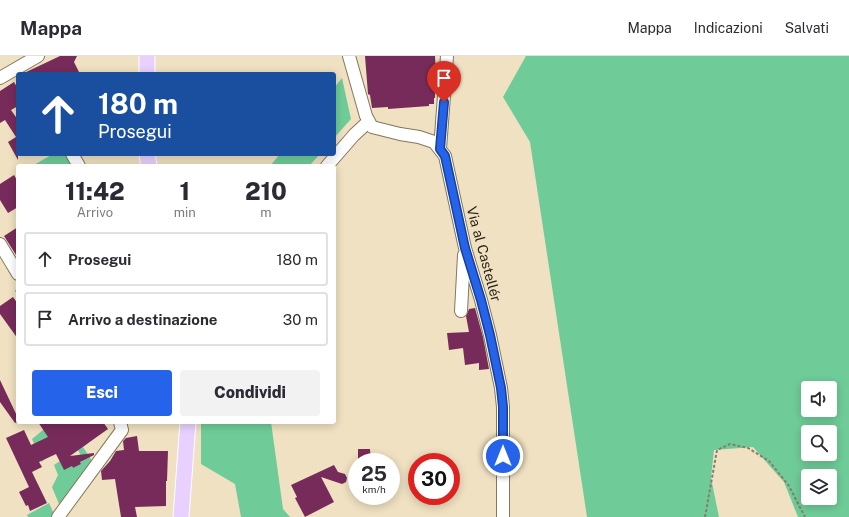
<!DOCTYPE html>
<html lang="it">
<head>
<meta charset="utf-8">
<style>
  :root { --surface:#fff; --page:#f2f2f3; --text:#2b2b33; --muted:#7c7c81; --line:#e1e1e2; --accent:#2563eb }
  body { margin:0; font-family:"Public Sans",sans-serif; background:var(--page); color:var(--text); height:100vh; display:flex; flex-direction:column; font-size:15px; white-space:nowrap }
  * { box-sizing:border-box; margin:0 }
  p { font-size:13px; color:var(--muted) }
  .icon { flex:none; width:22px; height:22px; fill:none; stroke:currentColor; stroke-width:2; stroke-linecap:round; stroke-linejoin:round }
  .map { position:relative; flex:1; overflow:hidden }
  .side { position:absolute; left:16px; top:108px; width:320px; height:260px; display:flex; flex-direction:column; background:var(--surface); border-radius:4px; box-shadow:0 2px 10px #0003 }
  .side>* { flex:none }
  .guide { position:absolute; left:16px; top:16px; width:320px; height:84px; border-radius:4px; box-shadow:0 2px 10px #0003; background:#1a4fa0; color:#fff; overflow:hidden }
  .fabs { position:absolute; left:801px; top:325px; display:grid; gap:8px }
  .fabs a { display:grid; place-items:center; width:36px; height:36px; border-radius:4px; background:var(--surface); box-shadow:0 2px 10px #0003; font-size:20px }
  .speed { position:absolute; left:348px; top:397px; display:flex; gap:8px; font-size:20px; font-weight:700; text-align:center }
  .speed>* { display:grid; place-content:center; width:52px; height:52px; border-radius:50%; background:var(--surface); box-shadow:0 2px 10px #0003; line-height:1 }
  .speed small { font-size:10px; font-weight:400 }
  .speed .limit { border:6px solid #d22; background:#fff; color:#111 }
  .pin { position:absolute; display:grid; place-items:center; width:34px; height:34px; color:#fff; margin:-41px -17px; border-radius:50% 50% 50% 0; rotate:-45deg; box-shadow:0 0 4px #0007 }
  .pin .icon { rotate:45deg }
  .me { position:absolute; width:44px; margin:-22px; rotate:0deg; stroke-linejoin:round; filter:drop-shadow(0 0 3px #0008) }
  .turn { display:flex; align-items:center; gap:14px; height:84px; padding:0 16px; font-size:18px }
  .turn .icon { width:52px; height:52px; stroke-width:2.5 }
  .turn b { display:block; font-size:28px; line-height:34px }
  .eta { display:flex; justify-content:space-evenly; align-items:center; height:68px; text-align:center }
  .eta b { font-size:24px; font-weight:800; line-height:28px }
  .primary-button { display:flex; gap:8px; margin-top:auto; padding:8px 16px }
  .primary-button a { flex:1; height:46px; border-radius:4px; background:var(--accent); color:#fff; font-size:16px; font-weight:800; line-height:46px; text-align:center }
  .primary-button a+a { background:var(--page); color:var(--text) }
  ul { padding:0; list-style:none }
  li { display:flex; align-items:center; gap:12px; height:54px; margin:0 8px 6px; padding:0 8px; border:2px solid var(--line); border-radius:4px }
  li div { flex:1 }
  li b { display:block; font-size:15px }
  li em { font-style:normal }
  header { display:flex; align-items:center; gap:24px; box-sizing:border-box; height:56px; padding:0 20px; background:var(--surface); border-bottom:1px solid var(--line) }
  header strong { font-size:19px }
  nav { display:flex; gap:22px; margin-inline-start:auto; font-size:14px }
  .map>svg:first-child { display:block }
  .green { fill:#6fcc98; fill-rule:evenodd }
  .building { fill:#772b5a }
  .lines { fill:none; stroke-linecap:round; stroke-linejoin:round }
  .minor-casing { stroke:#84785b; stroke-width:14 }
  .major-casing { stroke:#fff; stroke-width:17 }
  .path { stroke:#877e68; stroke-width:2; stroke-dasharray:3 2; stroke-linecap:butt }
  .minor { stroke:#fff; stroke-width:12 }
  .major { stroke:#e8d1fe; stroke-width:15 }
  .route-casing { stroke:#184099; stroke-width:10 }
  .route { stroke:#2563eb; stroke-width:7 }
  .labels { text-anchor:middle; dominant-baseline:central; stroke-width:4; stroke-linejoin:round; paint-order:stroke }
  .street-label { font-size:14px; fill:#231e12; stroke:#efe1c1 }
</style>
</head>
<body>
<header>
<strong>Mappa</strong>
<nav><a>Mappa</a><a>Indicazioni</a><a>Salvati</a></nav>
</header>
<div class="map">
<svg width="849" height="461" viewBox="0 0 849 461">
  <rect width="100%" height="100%" fill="#efe1c1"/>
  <path class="green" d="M526 0H849V461H798L784 426 753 391 714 394 711 422 719 461H587L530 86 503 41ZM808 332H830V354H808ZM808 376H830V398H808ZM808 420H830V442H808Z
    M342 22 351 63 334 82V32Z
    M53 98H66L72 108 69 110H32Z
    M280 98H320L309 110H270Z
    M73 366 88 387 83 391 91 403V408L63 448H59L52 431 58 419 54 409 60 405 72 410 73 412 81 408 80 406 83 404 74 386 64 373 44 384 47 400 42 406 32 383 43 374Z
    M201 366H271L283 453 290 461H241L235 428 201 408Z
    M49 447 54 458 52 461H28L27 459Z"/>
  <path class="building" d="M60 0H77L74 6 80 18H22Z
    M365 0H435L437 35V37H435V42H434V48H429V50L388 53V51L372 52 370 39 368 38Z
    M14 26 18 33V50L11 54 18 64V104L8 86 16 81 5 64 0 67V35Z
    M14 119 18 126V151L8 157 0 144V128Z
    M18 171V202L4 180Z
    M13 241 18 248V283L0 258V250Z
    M475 252 483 281 489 313 479 314V307L465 309 463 292 449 294 447 277 469 276 466 260 469 253Z
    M0 324 18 362V366L15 367 0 346Z
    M38 366H103L108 373 70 400 94 397V399L80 406 81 408 73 412 72 410 64 414 56 398 39 406 42 411 32 416 47 447 30 455 28 449 26 450 19 436 29 431 6 382 24 374 31 389 48 381Z
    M137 380 139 395H168L167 425H166V450L135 451 137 461H121L115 423 102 424 101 415 110 405 116 395 124 394 123 385 126 382Z
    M358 393H370L371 406H358Z
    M334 409 338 416 345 418 347 422 346 426 342 428 321 421 334 446 305 461 295 442 297 441 291 429Z"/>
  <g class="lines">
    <defs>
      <path id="minor" d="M349 0 366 60 372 71 400 78 419 81 434 86 445 100 465 192 481 244 490 279 501 332 503 351V461
        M0 22 38 0
        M440 93 447 0
        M72 98 79 110
        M327 110 354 79 368 66
        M0 188 18 218
        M461 255 464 199
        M58 461 122 374 120 366"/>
      <path id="major" d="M147 18V0
        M147 98 149 110
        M181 461 188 366"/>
    </defs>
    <use href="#minor" class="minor-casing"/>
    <use href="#major" class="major-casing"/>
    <path class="path" d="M16 234 18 238
      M705 461 717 394 730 388 748 392 769 405 789 430 805 461"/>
    <use href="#minor" class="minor"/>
    <use href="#major" class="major"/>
  </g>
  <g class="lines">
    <defs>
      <path id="route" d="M444 46 440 93 445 100 465 192 481 244 490 279 501 332 503 351V400"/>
    </defs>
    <use href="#route" class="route-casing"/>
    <use href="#route" class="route"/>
  </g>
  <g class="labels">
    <g class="street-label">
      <text transform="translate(484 198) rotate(75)">Via al Castellér</text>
    </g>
  </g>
</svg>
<div class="fabs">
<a><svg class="icon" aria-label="sound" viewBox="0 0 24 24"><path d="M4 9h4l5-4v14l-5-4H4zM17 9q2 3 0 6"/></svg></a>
<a><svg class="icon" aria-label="search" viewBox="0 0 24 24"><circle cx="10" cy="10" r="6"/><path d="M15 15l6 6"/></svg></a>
<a><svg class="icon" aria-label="layers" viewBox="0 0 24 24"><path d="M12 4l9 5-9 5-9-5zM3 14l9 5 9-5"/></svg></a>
</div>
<div class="speed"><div>25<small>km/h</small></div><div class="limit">30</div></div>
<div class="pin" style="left:444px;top:46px;background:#d93025"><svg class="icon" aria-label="arrive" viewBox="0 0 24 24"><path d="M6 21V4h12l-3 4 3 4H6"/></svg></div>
<svg class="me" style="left:503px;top:400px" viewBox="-20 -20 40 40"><circle r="17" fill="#2563eb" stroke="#fff" stroke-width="3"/><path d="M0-11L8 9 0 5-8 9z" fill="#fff"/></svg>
<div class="guide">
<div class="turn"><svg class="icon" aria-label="ahead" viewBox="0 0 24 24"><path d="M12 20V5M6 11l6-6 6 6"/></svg><div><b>180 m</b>Prosegui</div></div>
</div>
<section class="side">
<div class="eta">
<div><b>11:42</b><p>Arrivo</p></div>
<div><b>1</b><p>min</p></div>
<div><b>210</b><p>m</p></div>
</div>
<ul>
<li><svg class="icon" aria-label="ahead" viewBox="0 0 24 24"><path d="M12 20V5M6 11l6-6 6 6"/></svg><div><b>Prosegui</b></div><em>180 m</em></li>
<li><svg class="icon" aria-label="arrive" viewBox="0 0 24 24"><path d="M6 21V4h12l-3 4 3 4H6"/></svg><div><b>Arrivo a destinazione</b></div><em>30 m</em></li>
</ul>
<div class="primary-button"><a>Esci</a><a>Condividi</a></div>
</section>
</div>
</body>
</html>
